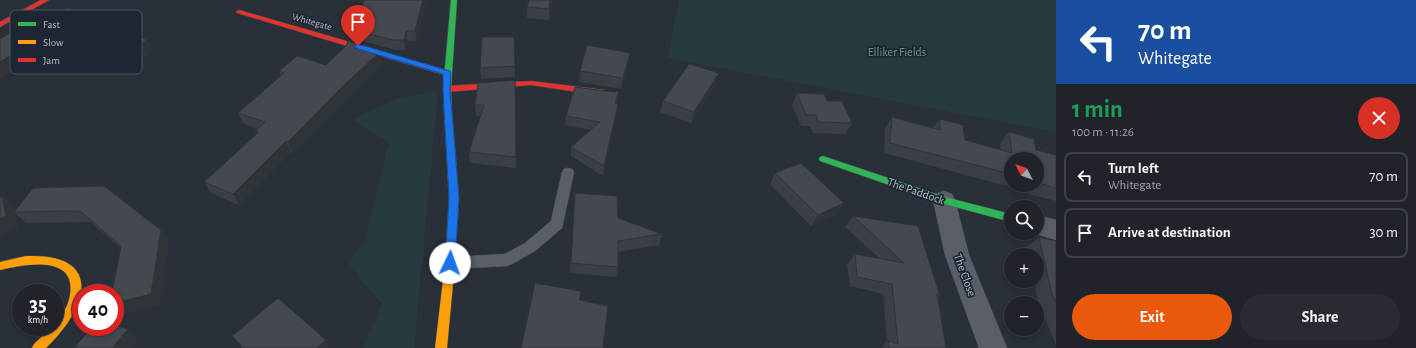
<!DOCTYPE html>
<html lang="en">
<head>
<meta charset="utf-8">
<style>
  :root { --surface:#20242a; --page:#282c32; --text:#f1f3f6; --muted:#a2a4a8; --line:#3d4147; --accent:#ea580c }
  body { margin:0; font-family:"Alegreya Sans",sans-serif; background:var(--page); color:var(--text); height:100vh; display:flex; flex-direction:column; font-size:15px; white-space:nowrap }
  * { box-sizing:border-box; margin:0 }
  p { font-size:13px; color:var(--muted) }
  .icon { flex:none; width:22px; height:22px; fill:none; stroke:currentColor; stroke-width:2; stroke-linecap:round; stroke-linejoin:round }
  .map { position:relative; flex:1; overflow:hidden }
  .side { display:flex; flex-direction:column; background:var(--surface); width:360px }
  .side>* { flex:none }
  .top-card { background:#1a4fa0; color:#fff; overflow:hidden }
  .needle { width:26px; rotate:312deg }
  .buttons { position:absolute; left:1004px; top:152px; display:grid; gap:8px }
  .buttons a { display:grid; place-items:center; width:40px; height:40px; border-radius:50%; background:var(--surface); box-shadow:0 2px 6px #0003,0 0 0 1px var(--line); font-size:20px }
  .speed { position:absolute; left:12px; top:284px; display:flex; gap:8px; font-size:20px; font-weight:700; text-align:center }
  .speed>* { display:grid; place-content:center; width:52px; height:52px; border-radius:50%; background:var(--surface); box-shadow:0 2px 6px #0003,0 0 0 1px var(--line); line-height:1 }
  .speed small { font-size:10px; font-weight:400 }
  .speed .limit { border:6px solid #d22; background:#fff; color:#111 }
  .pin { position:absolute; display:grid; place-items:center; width:34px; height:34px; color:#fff; margin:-41px -17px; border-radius:50% 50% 50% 0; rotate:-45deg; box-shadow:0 0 4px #0007 }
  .pin .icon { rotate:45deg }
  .me { position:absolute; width:44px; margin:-22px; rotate:3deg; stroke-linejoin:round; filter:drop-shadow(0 0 3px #0008) }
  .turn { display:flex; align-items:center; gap:14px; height:84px; padding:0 16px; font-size:18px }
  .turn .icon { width:52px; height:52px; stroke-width:2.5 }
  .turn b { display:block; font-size:28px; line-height:34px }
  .round { display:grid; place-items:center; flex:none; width:42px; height:42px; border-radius:21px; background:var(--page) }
  .overview { display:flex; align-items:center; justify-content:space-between; height:68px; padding:0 16px }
  h1 { font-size:24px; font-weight:600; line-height:30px; color:#1e9e55 }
  .button { display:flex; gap:8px; margin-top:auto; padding:8px 16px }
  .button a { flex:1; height:46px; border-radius:24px; background:var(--accent); color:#fff; font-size:16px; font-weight:600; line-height:46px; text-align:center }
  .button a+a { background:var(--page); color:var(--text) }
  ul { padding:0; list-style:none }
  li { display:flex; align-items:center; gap:12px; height:50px; margin:0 8px 6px; padding:0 8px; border:2px solid var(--line); border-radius:8px }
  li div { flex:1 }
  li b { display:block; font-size:15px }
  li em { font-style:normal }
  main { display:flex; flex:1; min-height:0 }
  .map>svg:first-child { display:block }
  .green { fill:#273a3e }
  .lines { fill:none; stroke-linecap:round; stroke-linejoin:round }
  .lane-casing { stroke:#484c53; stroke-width:1 }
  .street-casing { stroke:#484c53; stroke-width:1 }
  .fast-casing { stroke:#484c53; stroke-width:1 }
  .slow-casing { stroke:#484c53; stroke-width:1 }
  .jam-casing { stroke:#484c53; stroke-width:1 }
  .lane { fill:#5a5e66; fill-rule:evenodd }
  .street { fill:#5a5e66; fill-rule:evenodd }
  .fast { fill:#30b455; fill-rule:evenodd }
  .slow { fill:#ff9f0a; fill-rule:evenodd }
  .jam { fill:#e5322d; fill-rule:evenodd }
  .wall { fill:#3a3f45; fill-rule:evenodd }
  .shaded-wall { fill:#303338 }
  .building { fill:#444950; stroke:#303338 }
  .route { fill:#1a73e8; stroke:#114b97 }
  .labels { text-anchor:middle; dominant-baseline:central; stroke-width:3.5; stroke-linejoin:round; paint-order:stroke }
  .far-street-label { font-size:10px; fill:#b4bcc9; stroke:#1d2633 }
  .park-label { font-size:12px; fill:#6b9a76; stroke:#1d2633 }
  .street-label { font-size:12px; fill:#b4bcc9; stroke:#1d2633 }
  .key { fill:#1d2633; stroke:#4a5360; stroke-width:1 }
  .key-label { font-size:11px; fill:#b4bcc9 }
</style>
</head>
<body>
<main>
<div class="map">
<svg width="1056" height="348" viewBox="0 0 1056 348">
  <rect width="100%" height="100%" fill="#2a3038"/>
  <path class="green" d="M679 0H1056V132L668 58Z
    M438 91 414 348H363L382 304 348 264 365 240 389 142 352 120 397 98Z"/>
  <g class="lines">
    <defs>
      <path id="lane" d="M568 168 572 169 574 172 563 224 562 228 535 251 512 264 507 266 450 269 445 267 443 263 445 259 450 257 505 254 525 243 551 221 562 172 564 169Z"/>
      <path id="street" d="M944 191 952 194 955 200 969 255 1007 348H979L945 255 933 200 936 194Z
        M1037 215 1056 220V240L1032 233H1037Z"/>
      <path id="fast" d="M451 0H457L451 89 452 111 448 114 444 111 443 89Z
        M823 156 945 197 1011 214V222L944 204 820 161 819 159 820 157Z"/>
      <path id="slow" d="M448 108 452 111 459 198 455 263 447 348H435L445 263 449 198 444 111Z
        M26 256C106 253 87 309 46 348H32L34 344 52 327H55C55 319 66 311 68 303 83 254 29 263 0 270V262Z"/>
      <path id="jam" d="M41 0H49L0 27V22Z
        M239 10 450 71 451 73 447 75H444L237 13 236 12Z
        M531 81 604 90 608 93 604 96 531 85 447 92 443 89 447 86Z"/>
    </defs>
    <use href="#lane" class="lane-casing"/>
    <use href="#street" class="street-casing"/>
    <use href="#fast" class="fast-casing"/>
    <use href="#slow" class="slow-casing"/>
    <use href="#jam" class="jam-casing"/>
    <use href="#lane" class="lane"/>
    <use href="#street" class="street"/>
    <use href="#fast" class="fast"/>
    <use href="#slow" class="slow"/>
    <use href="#jam" class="jam"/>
  </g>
  <path class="wall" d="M364 0H427L417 41H408L405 50H395L356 39 353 30Z
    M529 0H552L549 20 527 18V7Z
    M34 28 147 40 153 51 120 71 45 40 51 48 40 36Z
    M514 37 515 77 481 79 480 68Z
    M630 53 628 64 621 89 579 82 580 71Z
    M383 62 348 97 293 153 291 152 239 205 211 193 204 182 257 133 256 131 258 129 244 124 238 113 281 76 279 71 326 65Z
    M719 73 715 85 691 123 660 112 663 101Z
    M515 80 516 168 470 163 469 152 481 116H476L475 105Z
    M619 91 617 103 618 104 617 113 603 176 571 156V147L591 130 565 125 566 116 614 92Z
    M797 93 827 101 852 123 846 134 813 133 810 126H801L792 105Z
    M892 117 933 128 940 119 965 140 1001 150 1000 143 1009 132 1036 150 1056 155V201L1029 194V192L884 153 885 128ZM1011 159H1037V185H1011Z
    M775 173 844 203 837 214 811 226 770 184Z
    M33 188 161 230 169 240 161 304 120 315 115 310V293L121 248 90 222 26 223 15 213 18 227 2 196 14 207 15 212Z
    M575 193 618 218 662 234 659 245 618 252V267L616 277 570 273Z
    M853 216 940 296 938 298 946 348H881L887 341 883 294 850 286 847 264 855 254 879 258 845 227Z
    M1039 237 1056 241V345L1038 301 1034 281H1037V255H1029L1027 247Z
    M232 336 330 348H242Z"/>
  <path class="shaded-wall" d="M423 0H427L417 41 415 31Z
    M550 0H552L549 20V9Z
    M406 31 408 41 405 50 404 40Z
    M43 37 51 48 0 79V62Z
    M147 40 153 51 120 71 113 60Z
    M381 51 383 62 348 97 293 153 288 142 344 85Z
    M630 53 628 64 621 89 623 78Z
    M719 73 715 85 691 123 694 112Z
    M619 91 617 100 614 112 615 103Z
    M618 104 617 113 603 176 604 166Z
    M286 141 291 152 239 205 233 194Z
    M2 196 14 207 18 227 0 235V219Z
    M844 203 837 214 811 226 818 215Z
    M161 230 169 240 161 304 120 315 115 310V303Z
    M128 329 138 339 131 348H112Z
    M326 340 330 348H317Z"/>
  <path class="building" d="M364 0H423L415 31H406L404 40H393L353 30Z
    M529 0H550L549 9 527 7Z
    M68 8 147 40 113 60 34 28Z
    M18 28 43 37 0 62V39Z
    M482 37H514L515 66 480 68Z
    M348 41 381 51 344 85 288 142 286 141 233 194 204 182 259 132 256 131 265 122 238 113 284 73 279 71 297 56 326 65 346 46Z
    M587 45 630 53 623 78 580 71Z
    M689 64 719 73 694 112 663 101Z
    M515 80 516 157 469 152 484 105H475L478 83Z
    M575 87 614 92 619 91 615 103 618 104 604 166 571 147 600 122 566 116Z
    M797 93 824 94 827 101H842L852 123 818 122 816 115H806Z
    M892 117 940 130V119L963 125 965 140 1012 153 1009 132 1034 139 1036 150 1056 155V188L1039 183V182L1037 181V159H1011V174L890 143Z
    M801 163 844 203 818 215 775 173Z
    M104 186 161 230 151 294 115 303V293H112L121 246 80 211 14 212 33 188Z
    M575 193 617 196 618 218 662 234 618 241V267L571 263Z
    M2 196 6 216 0 219V197Z
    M853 216 918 226 940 296 937 294 946 348H889L888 341 898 344 892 284 857 277 855 254 904 263Z
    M1039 237 1056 241V303L1051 291Z
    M535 283 581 291 579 300 608 306 603 347 607 348H521Z
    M278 298 326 340 317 348H244L232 336Z
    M115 325 128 329 112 348H74L92 327H115Z"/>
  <path class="route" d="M358 44 450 71 451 72 450 90 459 198 455 263 454 266 450 267 446 266 445 263 449 198 443 90V74L355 48V45Z"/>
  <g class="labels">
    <g class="far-street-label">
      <text transform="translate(312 22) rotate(16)">Whitegate</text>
    </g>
    <g class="park-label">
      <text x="897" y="52">Elliker Fields</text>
    </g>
    <g class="street-label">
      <text transform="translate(916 191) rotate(19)">The Paddock</text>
      <text transform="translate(965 275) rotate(70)">The Close</text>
    </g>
  </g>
  <rect x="10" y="10" width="132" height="64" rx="6" class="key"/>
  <rect x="18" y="22" width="18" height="4" fill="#30b455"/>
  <rect x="18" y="40" width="18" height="4" fill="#ff9f0a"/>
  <rect x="18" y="58" width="18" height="4" fill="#e5322d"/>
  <g class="key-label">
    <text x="43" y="28">Fast</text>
    <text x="43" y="46">Slow</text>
    <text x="43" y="64">Jam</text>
  </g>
</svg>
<div class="buttons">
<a><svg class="needle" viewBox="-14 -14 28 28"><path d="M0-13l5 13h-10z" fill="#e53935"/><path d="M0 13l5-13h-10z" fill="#a2a4a8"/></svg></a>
<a><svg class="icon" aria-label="search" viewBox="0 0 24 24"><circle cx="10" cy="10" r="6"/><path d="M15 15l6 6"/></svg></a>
<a>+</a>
<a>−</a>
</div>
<div class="speed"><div>35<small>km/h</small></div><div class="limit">40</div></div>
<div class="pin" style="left:358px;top:46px;background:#d93025"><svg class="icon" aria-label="arrive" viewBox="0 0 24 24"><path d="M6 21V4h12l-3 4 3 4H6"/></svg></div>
<svg class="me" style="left:450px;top:263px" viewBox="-20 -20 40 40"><circle r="19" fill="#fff"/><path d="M0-13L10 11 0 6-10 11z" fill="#1a73e8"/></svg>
</div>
<section class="side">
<div class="top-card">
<div class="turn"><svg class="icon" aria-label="left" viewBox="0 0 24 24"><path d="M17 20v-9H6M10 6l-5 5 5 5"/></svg><div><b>70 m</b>Whitegate</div></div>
</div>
<div class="overview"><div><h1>1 min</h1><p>100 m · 11:26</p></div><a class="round" style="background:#d93025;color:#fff"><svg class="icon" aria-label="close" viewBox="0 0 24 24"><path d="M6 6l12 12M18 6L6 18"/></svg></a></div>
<ul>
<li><svg class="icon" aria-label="left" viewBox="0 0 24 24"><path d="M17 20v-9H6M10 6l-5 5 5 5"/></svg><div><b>Turn left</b><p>Whitegate</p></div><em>70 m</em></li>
<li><svg class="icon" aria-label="arrive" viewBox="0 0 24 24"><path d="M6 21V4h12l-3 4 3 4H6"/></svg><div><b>Arrive at destination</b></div><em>30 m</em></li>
</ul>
<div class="button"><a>Exit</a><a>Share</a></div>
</section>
</main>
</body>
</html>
